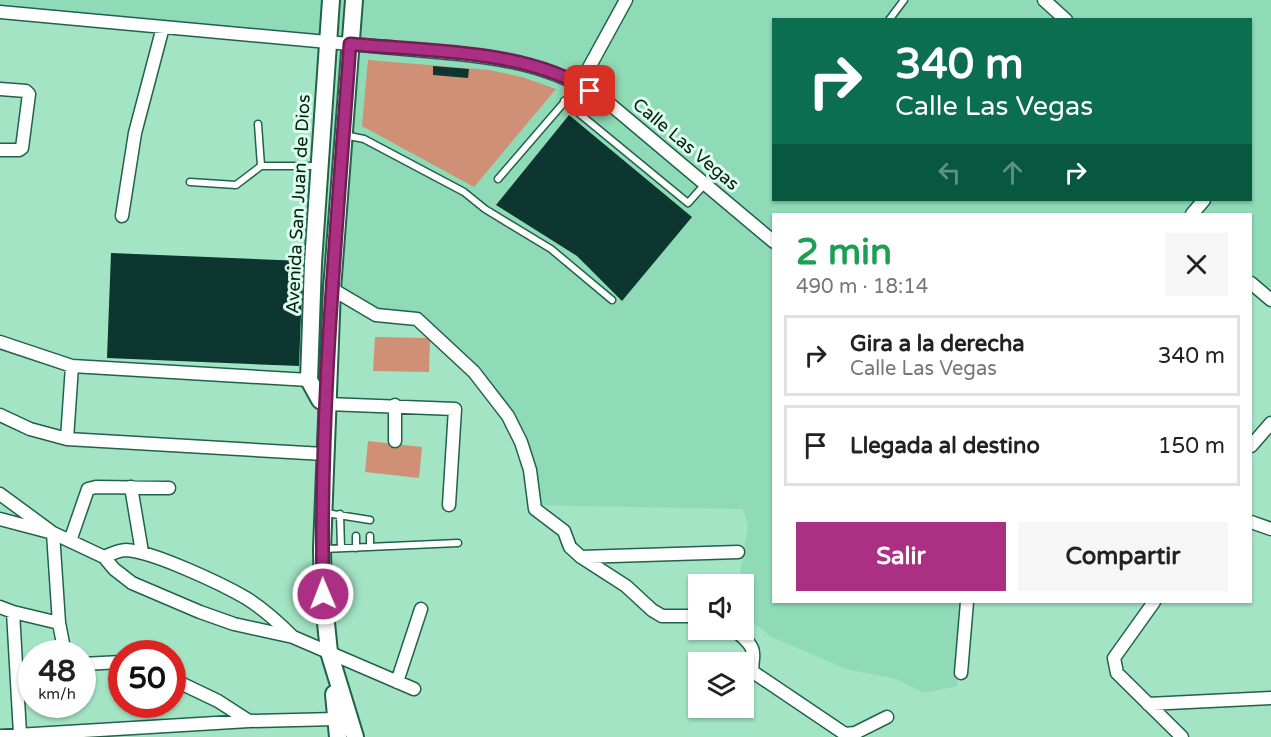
<!DOCTYPE html>
<html lang="es">
<head>
<meta charset="utf-8">
<style>
  :root { --surface:#fff; --page:#f6f6f6; --text:#222; --muted:#767676; --line:#e0e0e0; --accent:#ab3083 }
  body { margin:0; font-family:"Varela Round",sans-serif; background:var(--page); color:var(--text); height:100vh; display:flex; flex-direction:column; font-size:22px; white-space:nowrap }
  * { box-sizing:border-box; margin:0 }
  p { font-size:20px; color:var(--muted) }
  .icon { flex:none; width:33px; height:33px; fill:none; stroke:currentColor; stroke-width:2; stroke-linecap:round; stroke-linejoin:round }
  .map { position:relative; flex:1; overflow:hidden }
  .sheet { position:absolute; left:772px; top:213px; width:480px; height:390px; display:flex; flex-direction:column; background:var(--surface); border-radius:0px; box-shadow:0 2px 4px #0004 }
  .sheet>* { flex:none }
  .top-card { position:absolute; left:772px; top:18px; width:480px; height:183px; border-radius:0px; box-shadow:0 2px 4px #0004; background:#0b6e4f; color:#fff; overflow:hidden }
  .fabs { position:absolute; left:688px; top:574px; display:grid; gap:12px }
  .fabs a { display:grid; place-items:center; width:66px; height:66px; border-radius:0px; background:var(--surface); box-shadow:0 2px 4px #0004; font-size:30px }
  .speed { position:absolute; left:18px; top:640px; display:flex; gap:12px; font-size:30px; font-weight:700; text-align:center }
  .speed>* { display:grid; place-content:center; width:78px; height:78px; border-radius:50%; background:var(--surface); box-shadow:0 2px 4px #0004; line-height:1 }
  .speed small { font-size:15px; font-weight:400 }
  .speed .limit { border:9px solid #d22; background:#fff; color:#111 }
  .pin { position:absolute; display:grid; place-items:center; width:51px; height:51px; color:#fff; margin:-26px; border-radius:12px; box-shadow:0 3px 9px #0006 }
  .me { position:absolute; width:66px; margin:-33px; rotate:359deg; stroke-linejoin:round; filter:drop-shadow(0 0 4px #0008) }
  .turn { display:flex; align-items:center; gap:21px; height:126px; padding:0 24px; font-size:27px }
  .turn .icon { width:78px; height:78px; stroke-width:2.5 }
  .turn b { display:block; font-size:42px; line-height:51px }
  .lanes { display:flex; align-items:center; height:57px; padding:0 24px; background:#0003; justify-content:center; gap:30px; direction:ltr }
  .lanes .off { opacity:.35 }
  .round { display:grid; place-items:center; flex:none; width:63px; height:63px; border-radius:0px; background:var(--page) }
  .head { display:flex; align-items:center; justify-content:space-between; height:102px; padding:0 24px }
  h1 { font-size:36px; font-weight:700; line-height:45px; color:#1e9e55 }
  .action { display:flex; gap:12px; margin-top:auto; padding:12px 24px }
  .action a { flex:1; height:69px; border-radius:0px; background:var(--accent); color:#fff; font-size:24px; font-weight:700; line-height:69px; text-align:center }
  .action a+a { background:var(--page); color:var(--text) }
  ul { padding:0; list-style:none }
  li { display:flex; align-items:center; gap:18px; height:81px; margin:0 12px 9px; padding:0 12px; border:3px solid var(--line); border-radius:0px }
  li div { flex:1 }
  li b { display:block; font-size:22px }
  li em { font-style:normal }
  .map>svg:first-child { display:block }
  .built { fill:#8fdab7; fill-rule:evenodd }
  .green { fill:#cf9076 }
  .building { fill:#0d3631 }
  .lines { fill:none; stroke-linecap:round; stroke-linejoin:round }
  .lane-casing { stroke:#216248; stroke-width:9 }
  .street-casing { stroke:#216248; stroke-width:15 }
  .secondary-casing { stroke:#216248; stroke-width:20 }
  .lane { stroke:#fff; stroke-width:6 }
  .street { stroke:#fff; stroke-width:12 }
  .secondary { stroke:#fff; stroke-width:16 }
  .route-casing { stroke:#6f1f55; stroke-width:15 }
  .route { stroke:#ab3083; stroke-width:10 }
  .labels { text-anchor:middle; dominant-baseline:central; stroke-width:6; stroke-linejoin:round; paint-order:stroke }
  .street-label { font-size:18px; fill:#041e13; stroke:#ddfded }
</style>
</head>
<body>
<div class="map">
<svg width="1271" height="737" viewBox="0 0 1271 737">
  <rect width="100%" height="100%" fill="#a3e4c5"/>
  <path class="built" d="M0 0H1271V287L1268 289 1251 274V214H774V602H964L957 686 924 693 896 679 846 669 770 636 744 615V585H738L748 526 743 509 529 505 521 453 484 381 420 315 377 312 324 281 339 45 0 13ZM774 20H1251V200H774Z"/>
  <path class="green" d="M368 60 489 70 522 77 556 89 474 187 362 126Z
    M375 337 430 338 429 372 373 371Z
    M368 441 422 447 419 478 365 472Z"/>
  <path class="building" d="M433 66 469 69 468 78 433 75Z
    M569 115 692 217 622 301 577 256 496 205Z
    M111 253 303 261 299 366 107 358Z"/>
  <g class="lines">
    <defs>
      <path id="lane" d="M889 20 904 0
        M564 101 688 203 705 184
        M258 124 261 166
        M344 135 364 139 464 192 485 209 551 249 612 300
        M498 179 580 84
        M190 182 236 185 261 166H319
        M326 513 370 520
        M340 514 341 548
        M370 536V547
        M356 548V536
        M323 549 458 543"/>
      <path id="street" d="M1044 0 1066 20
        M0 12 459 54C515 60 557 69 605 100L774 242
        M580 84 626 0
        M0 89 26 91 29 94 22 148 19 150H0
        M1192 214 1204 200
        M122 216 135 133 163 27
        M1251 283 1271 300
        M332 289 376 315 417 319 474 372 508 416 521 442 530 470 535 509 564 531 570 547 581 557 626 586 652 610 662 616H699
        M0 342 72 366 309 380
        M327 404 455 409 449 505
        M0 415 30 429 67 439 324 454
        M67 439 72 366
        M395 441V405
        M1251 446 1271 423
        M131 487 142 552
        M0 494 53 533 59 623 65 654
        M0 519 53 533 104 557 114 569 132 583 200 612 234 624 293 637 414 689
        M1251 522 1271 529
        M70 541 88 489 96 487 169 488
        M104 557C111 554 119 550 126 550 152 551 222 584 246 598 264 609 278 622 293 637
        M581 557 738 552
        M1154 602 1114 658 1117 673 1182 737
        M0 607 13 612 59 623
        M13 612 20 734
        M735 630C741 636 753 644 753 653 754 660 751 664 753 672L845 734 855 733 887 717
        M82 664 122 662
        M961 673 967 602
        M172 679 218 701 249 721
        M397 682 421 609
        M1148 704 1271 698
        M0 736 249 721 336 719"/>
      <path id="secondary" d="M354 0 332 289 322 549 323 594 329 652 355 737
        M327 404 320 400 309 380 313 263 331 0
        M334 694 338 737"/>
    </defs>
    <use href="#lane" class="lane-casing"/>
    <use href="#street" class="street-casing"/>
    <use href="#secondary" class="secondary-casing"/>
    <use href="#lane" class="lane"/>
    <use href="#street" class="street"/>
    <use href="#secondary" class="secondary"/>
  </g>
  <g class="lines">
    <defs>
      <path id="route" d="M323 594C319 411 337 227 350 44 424 51 527 49 590 91"/>
    </defs>
    <use href="#route" class="route-casing"/>
    <use href="#route" class="route"/>
  </g>
  <g class="labels">
    <g class="street-label">
      <text transform="translate(686 144) rotate(40)">Calle Las Vegas</text>
      <text transform="translate(298 204) rotate(-87)">Avenida San Juan de Dios</text>
    </g>
  </g>
</svg>
<div class="fabs">
<a><svg class="icon" aria-label="sound" viewBox="0 0 24 24"><path d="M4 9h4l5-4v14l-5-4H4zM17 9q2 3 0 6"/></svg></a>
<a><svg class="icon" aria-label="layers" viewBox="0 0 24 24"><path d="M12 4l9 5-9 5-9-5zM3 14l9 5 9-5"/></svg></a>
</div>
<div class="speed"><div>48<small>km/h</small></div><div class="limit">50</div></div>
<div class="pin" style="left:590px;top:91px;background:#d93025"><svg class="icon" aria-label="arrive" viewBox="0 0 24 24"><path d="M6 21V4h12l-3 4 3 4H6"/></svg></div>
<svg class="me" style="left:323px;top:594px" viewBox="-20 -20 40 40"><circle r="17" fill="#ab3083" stroke="#fff" stroke-width="3"/><path d="M0-11L8 9 0 5-8 9z" fill="#fff"/></svg>
<div class="top-card">
<div class="turn"><svg class="icon" aria-label="right" viewBox="0 0 24 24"><path d="M7 20v-9h11M14 6l5 5-5 5"/></svg><div><b>340 m</b>Calle Las Vegas</div></div>
<div class="lanes"><svg class="icon off" aria-label="left" viewBox="0 0 24 24"><path d="M17 20v-9H6M10 6l-5 5 5 5"/></svg><svg class="icon off" aria-label="ahead" viewBox="0 0 24 24"><path d="M12 20V5M6 11l6-6 6 6"/></svg><svg class="icon" aria-label="right" viewBox="0 0 24 24"><path d="M7 20v-9h11M14 6l5 5-5 5"/></svg></div>
</div>
<section class="sheet">
<div class="head"><div><h1>2 min</h1><p>490 m · 18:14</p></div><a class="round"><svg class="icon" aria-label="close" viewBox="0 0 24 24"><path d="M6 6l12 12M18 6L6 18"/></svg></a></div>
<ul>
<li><svg class="icon" aria-label="right" viewBox="0 0 24 24"><path d="M7 20v-9h11M14 6l5 5-5 5"/></svg><div><b>Gira a la derecha</b><p>Calle Las Vegas</p></div><em>340 m</em></li>
<li><svg class="icon" aria-label="arrive" viewBox="0 0 24 24"><path d="M6 21V4h12l-3 4 3 4H6"/></svg><div><b>Llegada al destino</b></div><em>150 m</em></li>
</ul>
<div class="action"><a>Salir</a><a>Compartir</a></div>
</section>
</div>
</body>
</html>
